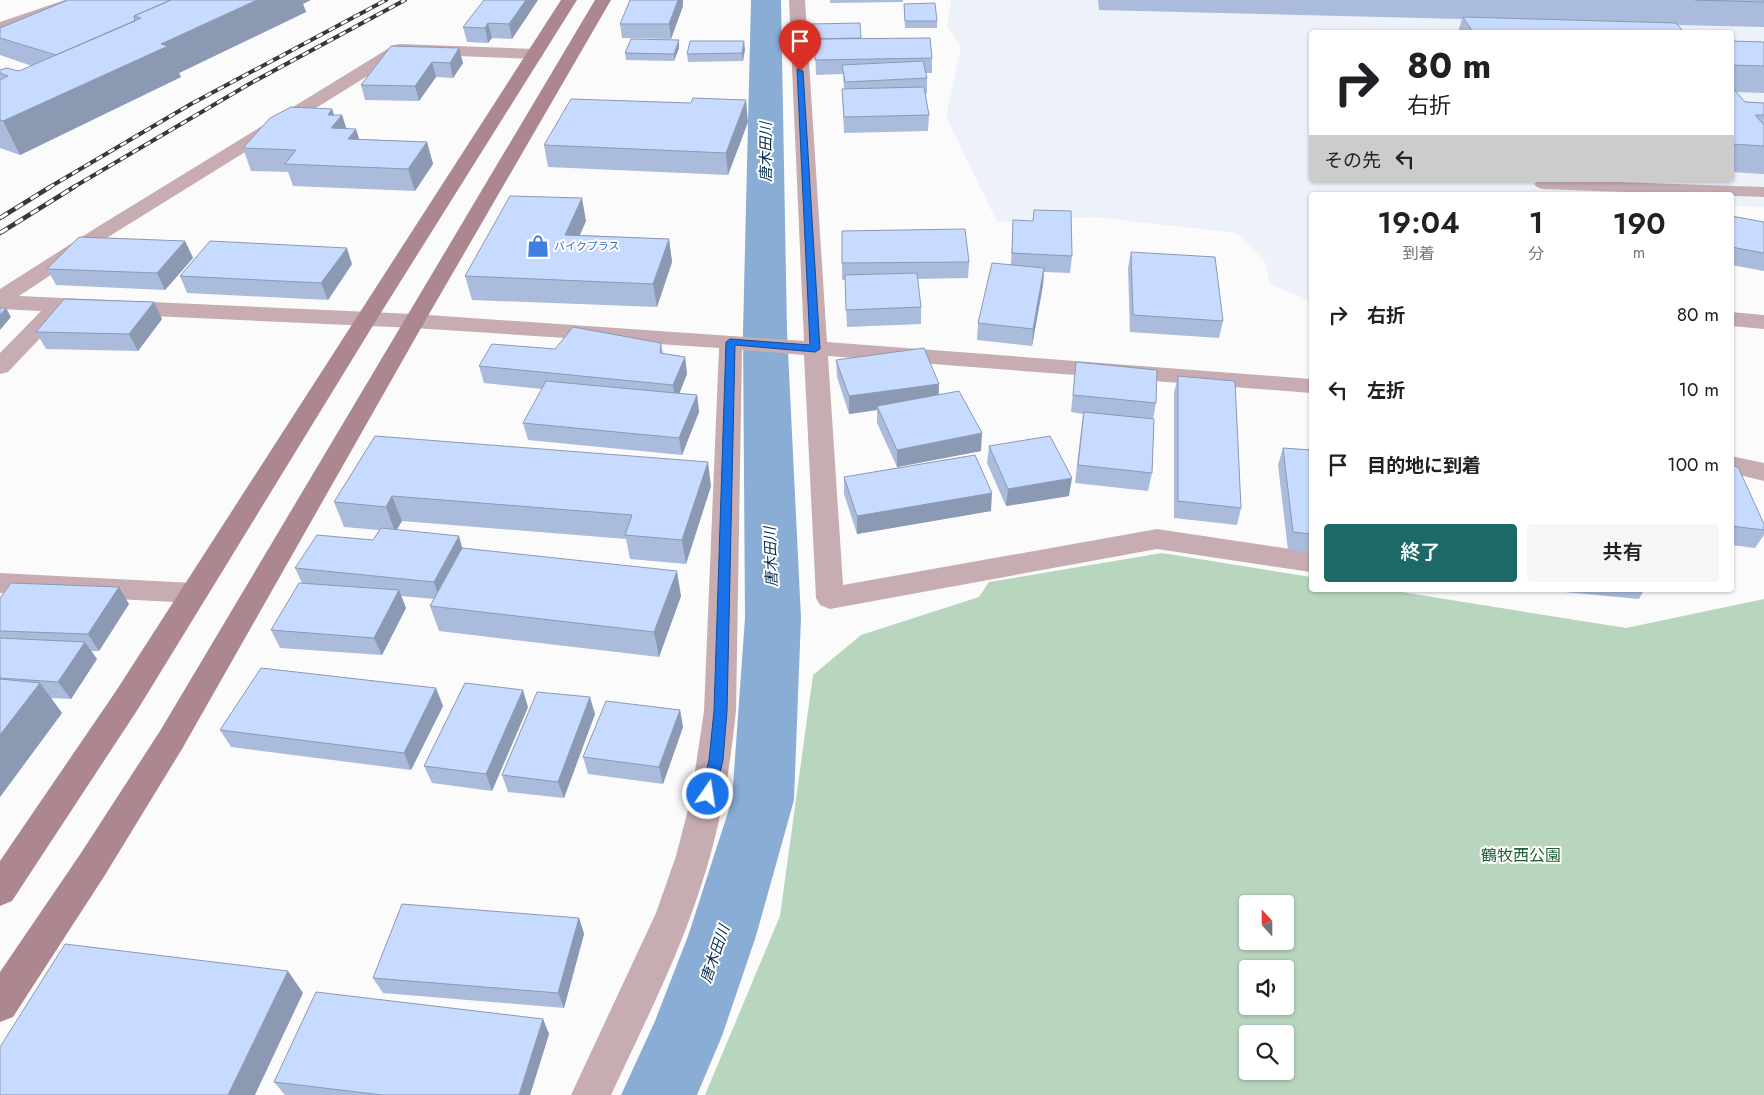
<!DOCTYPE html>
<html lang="ja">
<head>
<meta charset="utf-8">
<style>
  :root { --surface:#fff; --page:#f6f6f6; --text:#202124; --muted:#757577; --accent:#1c6968 }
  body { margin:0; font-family:Jost,"Noto Sans JP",sans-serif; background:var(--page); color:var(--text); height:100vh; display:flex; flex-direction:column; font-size:19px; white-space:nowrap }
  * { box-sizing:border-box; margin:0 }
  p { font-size:16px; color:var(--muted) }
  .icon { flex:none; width:28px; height:28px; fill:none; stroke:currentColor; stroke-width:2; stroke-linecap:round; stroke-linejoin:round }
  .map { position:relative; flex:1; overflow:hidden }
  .sheet { position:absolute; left:1309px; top:192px; width:425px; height:400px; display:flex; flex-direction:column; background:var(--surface); border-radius:5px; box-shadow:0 1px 4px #0004 }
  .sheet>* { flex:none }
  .hud { position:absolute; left:1309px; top:30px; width:425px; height:152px; border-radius:5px; box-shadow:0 1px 4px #0004; background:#fff; color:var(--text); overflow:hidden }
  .needle { width:32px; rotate:339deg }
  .buttons { position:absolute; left:1239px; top:895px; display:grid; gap:10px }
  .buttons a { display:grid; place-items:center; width:55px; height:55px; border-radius:5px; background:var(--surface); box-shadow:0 1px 4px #0004; font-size:25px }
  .pin { position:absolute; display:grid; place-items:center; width:42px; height:42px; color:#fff; margin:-51px -21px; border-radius:50% 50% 50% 0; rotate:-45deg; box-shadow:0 0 5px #0007 }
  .pin .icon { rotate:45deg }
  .me { position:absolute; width:55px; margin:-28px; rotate:13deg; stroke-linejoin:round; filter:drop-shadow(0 0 4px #0008) }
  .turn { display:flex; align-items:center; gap:18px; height:105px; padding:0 15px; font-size:22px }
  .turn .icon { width:65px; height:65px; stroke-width:2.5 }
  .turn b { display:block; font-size:35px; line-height:42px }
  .then { display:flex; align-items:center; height:48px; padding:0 15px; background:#0003; gap:10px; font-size:19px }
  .eta { display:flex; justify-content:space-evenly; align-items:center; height:85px; text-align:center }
  .eta b { font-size:30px; font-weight:600; line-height:35px }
  .button { display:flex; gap:10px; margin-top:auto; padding:10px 15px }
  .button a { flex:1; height:58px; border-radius:5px; background:var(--accent); color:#fff; font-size:20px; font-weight:600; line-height:58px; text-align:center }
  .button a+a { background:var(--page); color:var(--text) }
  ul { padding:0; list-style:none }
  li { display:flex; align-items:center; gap:15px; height:75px; padding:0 15px }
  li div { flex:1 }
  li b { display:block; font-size:19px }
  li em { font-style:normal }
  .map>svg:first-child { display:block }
  .built { fill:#edf1f9; fill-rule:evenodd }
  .green { fill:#b8d5bd; fill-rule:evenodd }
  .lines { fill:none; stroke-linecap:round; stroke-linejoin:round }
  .canal { fill:#8aadd5; fill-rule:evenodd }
  .service { fill:#c7adb2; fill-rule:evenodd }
  .minor { fill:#c7adb2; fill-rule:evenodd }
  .secondary { fill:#ac878f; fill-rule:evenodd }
  .rail-far1-casing { stroke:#383839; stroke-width:4 }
  .rail-casing { stroke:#383839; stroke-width:4.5 }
  .rail-far1 { stroke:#fff; stroke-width:2.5; stroke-dasharray:7; stroke-linecap:butt }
  .rail { stroke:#fff; stroke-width:3; stroke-dasharray:9; stroke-linecap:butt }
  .wall { fill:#abbbdb }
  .shaded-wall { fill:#8b99b2 }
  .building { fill:#c7daff; stroke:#8b99b2 }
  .route { fill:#1a73e8; stroke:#114b97 }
  .labels { text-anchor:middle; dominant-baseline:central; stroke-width:4; stroke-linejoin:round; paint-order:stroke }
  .far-shop-label { font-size:11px; fill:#366cbe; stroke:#fff; text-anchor:start }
  .water-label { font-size:15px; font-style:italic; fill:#042b50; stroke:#fff }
  .near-park-label { font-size:16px; fill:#1e6134; stroke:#fff }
</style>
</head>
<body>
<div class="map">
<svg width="1764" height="1095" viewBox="0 0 1764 1095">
  <rect width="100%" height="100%" fill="#fbfbfc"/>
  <path class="built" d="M951 0H1764V207L1731 206V195H1311V301L1270 284 1264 259 1236 233 1095 217 997 222 946 117 961 46 947 26ZM1311 32H1731V180H1311Z"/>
  <path class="green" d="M1162 553 1311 577V590H1389L1626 628 1764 599V1095H705L780 916 813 675 861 635 979 597 989 582ZM1248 904H1285V941H1248ZM1248 969H1285V1006H1248ZM1248 1034H1285V1071H1248Z"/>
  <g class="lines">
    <path class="canal" d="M751 0H781L787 331 801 618 794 800 756 936 722 1036 697 1095H621L655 1021 688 936 732 800 745 618 743 331Z"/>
    <path class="service" d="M1557 180 1764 187V197L1542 189 1537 187 1534 184 1540 180Z"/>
    <path class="minor" d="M65 0H89L87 3 0 32V22Z
      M789 0H805L827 342 1311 379V393L828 356 843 585 1157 529 1311 552V572L1157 549 830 609 820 605 816 598 804 355 742 350 736 711C730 770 720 829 701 886 678 958 643 1026 611 1095H571L656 913 676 856 691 798 704 711 719 348 414 328 65 312 8 372 0 374V353L41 311 0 309V289L99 226 394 45 400 44 535 49 541 50 543 54 541 58 535 59 403 54 113 234 19 296 414 314 804 341Z
      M1731 312 1764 315V329L1731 326Z
      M1731 456 1764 463V481L1731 473Z
      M0 573 194 583 204 586 208 593 204 600 194 603 0 593Z"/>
    <path class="secondary" d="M561 0H577L377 319 138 709 12 901 0 906V861L116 691Z
      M595 0H611L425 321 182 749 105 875 13 1017 0 1022V972L81 853 160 731Z"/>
    <defs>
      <path id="rail-far1" d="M48 188 191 104 386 0
        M72 188 251 83 405 0"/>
      <path id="rail" d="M0 218 50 187
        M0 233 74 187"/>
    </defs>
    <use href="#rail-far1" class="rail-far1-casing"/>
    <use href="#rail" class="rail-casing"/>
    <use href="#rail-far1" class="rail-far1"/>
    <use href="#rail" class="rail"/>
  </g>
  <path class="wall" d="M68 0 303 4 306 12 179 73 181 77 20 155 0 148V70L19 71 32 66 0 55V28Z
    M538 0 512 39 492 38 488 43 467 42 463 27Z
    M830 0H903V2L830 3Z
    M1098 0H1764V27L1677 25 1684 32H1689H1458L1462 19 1099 10Z
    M904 4 937 21V28H905Z
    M683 6 671 39 622 38 620 24Z
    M811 24 861 39 932 58V73H926L927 78V93L925 94 929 115 928 131 844 133 842 89H844L843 74 816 75 815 47H811Z
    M1731 41 1764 42V93L1736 92 1745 102 1764 103V174L1731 172Z
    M391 46 463 63 453 78 436 77 419 101 365 100 361 85Z
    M679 48 674 61 626 60 625 53Z
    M745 49 743 61 688 62 687 54Z
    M691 103 748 122 728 175 548 167 544 145Z
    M332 109 334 115H342L346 128 359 139 427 142 433 164 415 191 293 186 288 172 251 171 243 148Z
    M1731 216 1764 222V271L1731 265Z
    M1013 220 1072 256 1070 273 1044 272 1043 285 1032 346 977 340 978 323 1011 265Z
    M586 221 580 235 669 239 672 262 657 307 472 300 465 276Z
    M842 231 969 262 968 278 917 279 921 307V324L847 327 845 280H842Z
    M185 241 193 258 165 290 56 285 47 269Z
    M1131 252 1223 321 1219 338 1130 332 1128 268Z
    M352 264 328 300 187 293 180 276Z
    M162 319 138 351 46 349 36 332Z
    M661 343 663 353 685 357 687 374 679 393 697 395 699 412 682 455 528 440 523 423 542 389 484 383 479 366 555 349Z
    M836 360 939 384V395L981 451 897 467 877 423V410L849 414 837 377Z
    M1076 362 1156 403 1153 419 1152 473 1148 491 1075 483 1083 414 1071 412Z
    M1178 376 1241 508 1237 525 1174 518V393Z
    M375 436 711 486 686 564 630 559 626 539 402 521 397 530 463 548 681 596 659 657 439 631 430 606 434 599 401 596 406 608 382 655 280 648 271 630 302 583 295 568 373 540 379 530 344 527 334 502Z
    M989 446 1069 496 1006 506 987 463Z
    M1283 448 1311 450V552L1288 550 1278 465Z
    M1731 465 1764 524V535L1755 548 1731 545Z
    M844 477 991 511 857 534 844 494Z
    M1543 590H1644L1639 599Z
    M0 598 129 604 99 651H91L97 659 71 699 51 698 62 713 0 797Z
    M443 706 411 770 231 747 220 730Z
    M528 707 492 791 432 783 424 766Z
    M680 710 683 727 663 784 588 774 583 757Z
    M595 714 564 798 508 792 502 775Z
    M579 918 584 934 564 1008 383 993 373 978Z
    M543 1019 549 1034 530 1095H285L274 1082Z"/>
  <path class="shaded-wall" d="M257 0H311L303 4 306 12 179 73 181 77 20 155 3 121 161 44Z
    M526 0H538L512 39 509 24Z
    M678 0H683V6L671 39 669 24Z
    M488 23 492 38 488 43 485 28Z
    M679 40V48L674 61V54Z
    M744 41 745 49 743 61 742 53Z
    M459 48 463 63 453 78 450 63Z
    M432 62 436 77 419 101 415 86Z
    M746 100 748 122 728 175 726 153Z
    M332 109 336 122 342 115 349 137 339 150 328 115Z
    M356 129 363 151 348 139Z
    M427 142 433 164 415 191 408 169Z
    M582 198 586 221 569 258 565 235Z
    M669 239 672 262 657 307 653 284Z
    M185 241 193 258 165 290 157 273Z
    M347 248 352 264 328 300 321 283Z
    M1044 268 1043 285 1032 346 1033 329Z
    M154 302 162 319 138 351 129 334Z
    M6 308 11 317 0 330V315Z
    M685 357 687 374 676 402 673 385Z
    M939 384 938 401 877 406V410L849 414V396Z
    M697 395 699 412 682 455 679 438Z
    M982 433 981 451 897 467V450Z
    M708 462 711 486 686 564 682 540Z
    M1072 478 1069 496 1006 506 1008 489Z
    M992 493 991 511 857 534V516Z
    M392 496 402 521 395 532 386 507Z
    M459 536 464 554 440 600 434 582Z
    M677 571 681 596 659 657 654 632Z
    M119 587 129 604 99 651 88 634Z
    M399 590 406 608 382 655 374 638Z
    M85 642 97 659 71 699 58 682Z
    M40 683 62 713 0 797V735Z
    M436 688 443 706 411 770 404 753Z
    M523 690 528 707 492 791 486 774Z
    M590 697 595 714 564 798 558 782Z
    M680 710 683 727 663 784 659 767Z
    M579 918 584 934 564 1008 558 993Z
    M288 971 303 993 255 1095H228Z
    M543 1019 549 1034 530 1095H519Z"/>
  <path class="building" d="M68 0H171L134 16 135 21 56 55 0 38V28Z
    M171 0H257L161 44 168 46 3 121 0 120V80L8 76 0 73V70L6 68 19 71 141 18 134 16Z
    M484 0H526L509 24 488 23 485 28 463 27Z
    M630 0H678L669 24H620Z
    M1695 0H1764V2Z
    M935 3 937 21H905L904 4Z
    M1463 17 1676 23 1684 32H1689H1473Z
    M860 23 861 38 811 39V24Z
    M930 38 932 58 815 60V39Z
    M631 39 679 40 674 54 625 53Z
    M690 41H744L742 53 687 54Z
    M1731 41 1764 42V66L1731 65Z
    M391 46 459 48 450 63 432 62 415 86 361 85Z
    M923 61 927 78 845 82 842 65Z
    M1731 86 1745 102 1764 103V115H1755L1764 125V146L1731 144Z
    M924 87 929 115 844 117 842 89Z
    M693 98 746 100 726 153 544 145 571 99 691 103Z
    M291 107 332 109 328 115H342L331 128 356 129 348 139 427 142 408 169 285 164 296 150 243 148 270 118Z
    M510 196 582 198 565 235 669 239 653 284 465 276Z
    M1034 210 1071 211 1072 256 1012 253 1013 220 1033 221Z
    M1731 216 1764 222V253L1731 247Z
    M965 229 969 262 842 263V231Z
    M79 237 185 241 157 273 47 269Z
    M210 241 347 248 321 283 180 276Z
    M1131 252 1215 257 1223 321 1133 315Z
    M992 263 1044 268 1033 329 978 323Z
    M917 273 921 307 846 310 845 275Z
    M64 299 154 302 129 334 36 332Z
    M0 308H6L0 315Z
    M573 327 661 343 660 353 685 357 673 385 479 366 492 344 555 349Z
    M924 348 939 384 849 396 836 360Z
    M1076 362 1157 370 1156 403 1073 395Z
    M1178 376 1235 381 1241 508 1178 501Z
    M546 381 697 395 679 438 523 423Z
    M959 391 982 433 897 450 877 406Z
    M1084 412 1154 419 1152 473 1078 465Z
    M375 436 708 462 682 540 625 535 632 515 392 496 386 507 334 502Z
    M1050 436 1072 478 1008 489 989 446Z
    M1283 448 1311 450V534L1293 532Z
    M975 455 992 493 857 516 844 477Z
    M1731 465 1738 467 1764 524V530L1731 526Z
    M381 528 459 536 434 582 295 568 317 535 373 540Z
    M462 548 677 571 654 632 430 606Z
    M11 583 119 587 88 634 0 631V598Z
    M299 583 399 590 374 638 271 630Z
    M0 638 85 642 58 682 0 678Z
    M261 668 436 688 404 753 220 730Z
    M0 679 40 683 0 735Z
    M465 683 523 690 486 774 424 766Z
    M537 692 590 697 558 782 502 775Z
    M606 701 680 710 659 767 583 757Z
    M402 904 579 918 558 993 373 978Z
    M65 944 288 971 228 1095H0V1047Z
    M316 992 543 1019 519 1095H382L274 1082Z"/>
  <path class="route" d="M797 69 803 71 820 349 815 352 735 345 727 711 723 760 715 794 713 798 708 799 703 798 701 794 709 760 714 711 726 342 730 339 810 345Z"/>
  <defs>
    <symbol id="shop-bare" viewBox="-9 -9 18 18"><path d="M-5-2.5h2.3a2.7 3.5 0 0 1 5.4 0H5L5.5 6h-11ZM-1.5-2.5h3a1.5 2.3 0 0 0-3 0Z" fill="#3f7fe0" stroke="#fff" stroke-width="2.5" paint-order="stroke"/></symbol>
  </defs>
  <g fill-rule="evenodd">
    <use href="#shop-bare" x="522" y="230" width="32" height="32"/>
  </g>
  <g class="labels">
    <g class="far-shop-label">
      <text x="554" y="246">バイクプラス</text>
    </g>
    <g class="water-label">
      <text transform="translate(766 152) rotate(-90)">唐木田川</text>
      <text transform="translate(771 557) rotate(-92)">唐木田川</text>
      <text transform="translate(715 954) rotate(-71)">唐木田川</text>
    </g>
    <g class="near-park-label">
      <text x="1521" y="855">鶴牧西公園</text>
    </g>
  </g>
</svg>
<div class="buttons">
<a><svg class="needle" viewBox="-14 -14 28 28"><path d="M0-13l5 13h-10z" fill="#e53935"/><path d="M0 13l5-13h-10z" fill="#757577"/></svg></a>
<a><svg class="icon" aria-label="sound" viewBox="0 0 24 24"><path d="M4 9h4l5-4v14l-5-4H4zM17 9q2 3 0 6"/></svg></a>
<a><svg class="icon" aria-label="search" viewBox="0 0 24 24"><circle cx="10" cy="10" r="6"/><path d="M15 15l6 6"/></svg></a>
</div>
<div class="pin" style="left:800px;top:71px;background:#d93025"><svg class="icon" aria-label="arrive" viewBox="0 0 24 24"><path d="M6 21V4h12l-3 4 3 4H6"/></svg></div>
<svg class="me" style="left:708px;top:794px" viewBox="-20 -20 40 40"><circle r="17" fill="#1a73e8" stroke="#fff" stroke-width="3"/><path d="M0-11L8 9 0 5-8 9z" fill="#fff"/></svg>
<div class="hud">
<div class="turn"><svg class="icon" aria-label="right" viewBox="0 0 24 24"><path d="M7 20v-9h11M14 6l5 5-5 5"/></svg><div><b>80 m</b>右折</div></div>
<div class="then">その先<svg class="icon" aria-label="left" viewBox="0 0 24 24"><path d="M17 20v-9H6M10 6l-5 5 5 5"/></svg></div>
</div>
<section class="sheet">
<div class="eta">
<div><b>19:04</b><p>到着</p></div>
<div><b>1</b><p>分</p></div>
<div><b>190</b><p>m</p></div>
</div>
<ul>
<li><svg class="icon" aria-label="right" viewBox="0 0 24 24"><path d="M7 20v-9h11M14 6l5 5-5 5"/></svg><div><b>右折</b></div><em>80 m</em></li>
<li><svg class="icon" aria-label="left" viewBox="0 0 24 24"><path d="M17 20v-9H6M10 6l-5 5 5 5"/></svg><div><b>左折</b></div><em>10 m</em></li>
<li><svg class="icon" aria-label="arrive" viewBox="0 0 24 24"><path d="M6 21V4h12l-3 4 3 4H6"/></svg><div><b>目的地に到着</b></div><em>100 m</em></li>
</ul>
<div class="button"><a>終了</a><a>共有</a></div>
</section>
</div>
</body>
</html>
